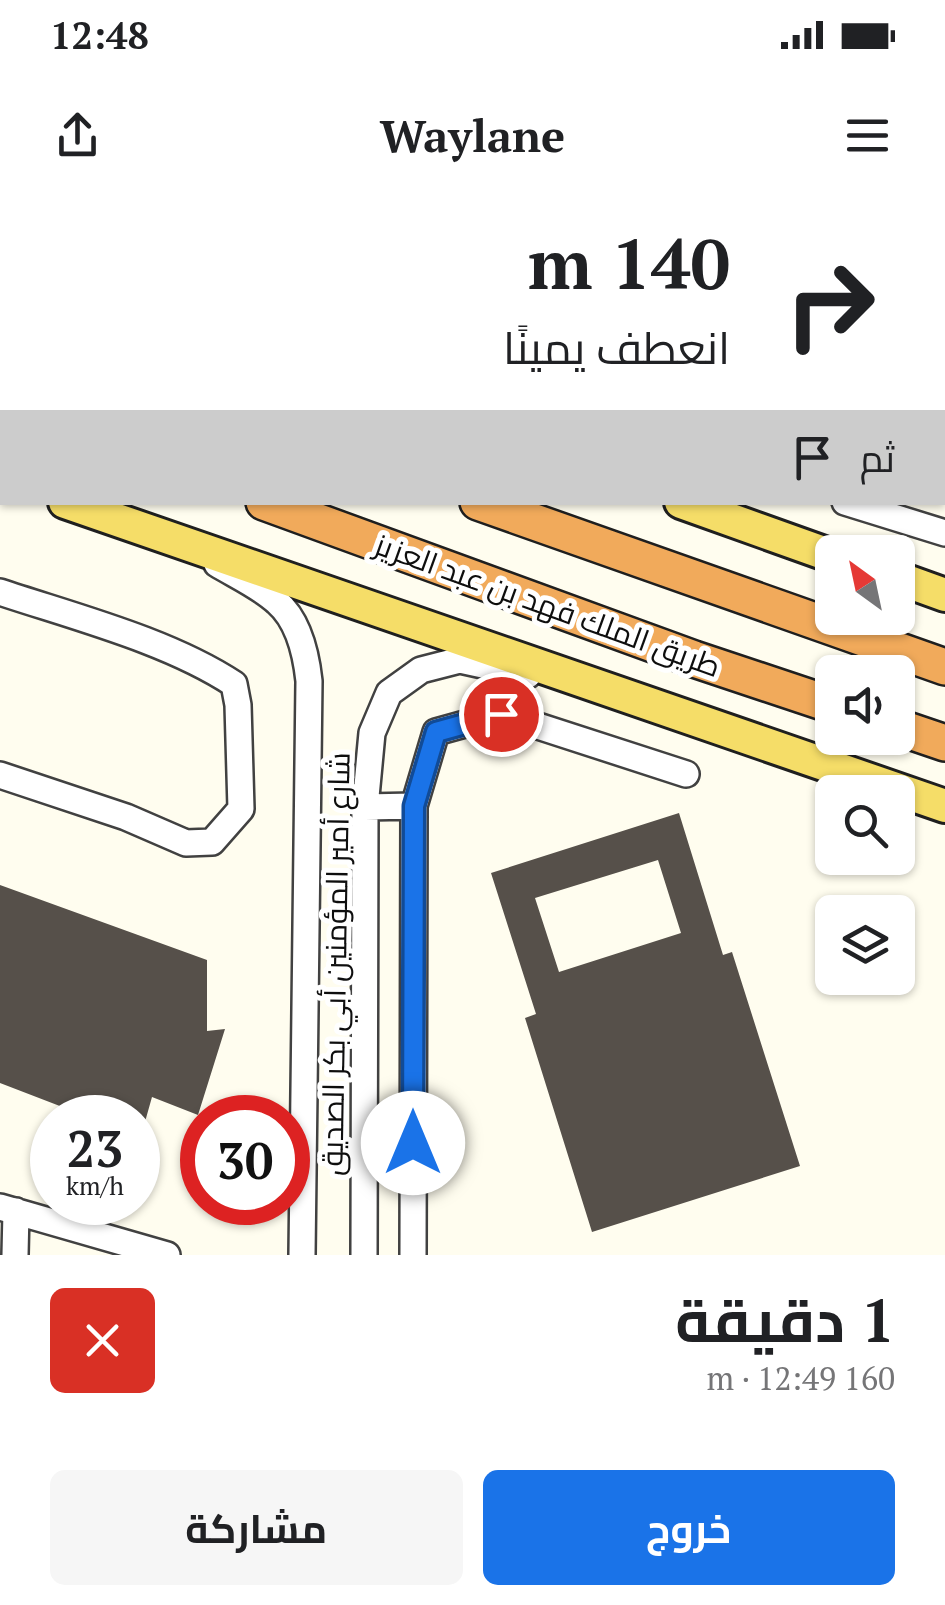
<!DOCTYPE html>
<html lang="ar">
<head>
<meta charset="utf-8">
<style>
  :root { --surface:#fff; --page:#f6f6f6; --text:#202124; --muted:#757577; --accent:#1a73e8 }
  body { margin:0; font-family:"PT Serif",Cairo,serif; background:var(--page); color:var(--text); direction:rtl; height:100vh; display:flex; flex-direction:column; font-size:38px; white-space:nowrap }
  * { box-sizing:border-box; margin:0 }
  p { font-size:32px; color:var(--muted) }
  .icon { flex:none; width:55px; height:55px; fill:none; stroke:currentColor; stroke-width:2; stroke-linecap:round; stroke-linejoin:round }
  .map { position:relative; height:1055px; overflow:hidden; direction:ltr }
  .side { display:flex; flex-direction:column; background:var(--surface); flex:1 }
  .side>* { flex:none }
  .guide { position:absolute; left:0px; top:0px; width:945px; height:305px; box-shadow:0 2px 8px #0004; direction:rtl; background:#fff; color:var(--text); overflow:hidden }
  .needle { width:65px; rotate:327deg }
  .controls { position:absolute; left:815px; top:335px; display:grid; gap:20px }
  .controls a { display:grid; place-items:center; width:100px; height:100px; border-radius:15px; background:var(--surface); box-shadow:0 2px 8px #0004; font-size:50px }
  .speed { position:absolute; left:30px; top:895px; display:flex; gap:20px; font-size:50px; font-weight:700; text-align:center }
  .speed>* { display:grid; place-content:center; width:130px; height:130px; border-radius:50%; background:var(--surface); box-shadow:0 2px 8px #0004; line-height:1 }
  .speed small { font-size:25px; font-weight:400 }
  .speed .limit { border:15px solid #d22; background:#fff; color:#111 }
  .pin { position:absolute; display:grid; place-items:center; width:85px; height:85px; color:#fff; margin:-42px; border:5px solid #fff; border-radius:50%; box-shadow:0 2px 10px #0007 }
  .me { position:absolute; width:110px; margin:-55px; rotate:0deg; stroke-linejoin:round; filter:drop-shadow(0 0 8px #0008) }
  .turn { display:flex; align-items:center; gap:35px; height:210px; padding:0 50px; font-size:45px }
  .turn .icon { width:130px; height:130px; stroke-width:2.5 }
  .turn b { display:block; font-size:70px; line-height:85px }
  .then { display:flex; align-items:center; height:95px; padding:0 50px; background:#0003; gap:20px; font-size:38px }
  .round { display:grid; place-items:center; flex:none; width:105px; height:105px; border-radius:15px; background:var(--page) }
  .headline { display:flex; align-items:center; justify-content:space-between; height:170px; padding:0 50px }
  h1 { font-size:60px; font-weight:700; line-height:75px }
  .primary-button { display:flex; gap:20px; margin-top:auto; padding:20px 50px }
  .primary-button a { flex:1; height:115px; border-radius:15px; background:var(--accent); color:#fff; font-size:40px; font-weight:700; line-height:115px; text-align:center }
  .primary-button a+a { background:var(--page); color:var(--text) }
  .status { display:flex; justify-content:space-between; align-items:center; height:70px; padding:0 50px; background:var(--surface); direction:ltr }
  .status svg { height:28px; fill:currentColor }
  header { display:flex; justify-content:space-between; align-items:center; height:130px; padding:0 50px; background:var(--surface); font-size:45px; font-weight:700 }
  .map>svg:first-child { display:block }
  .building { fill:#56504a; fill-rule:evenodd }
  .lines { fill:none; stroke-linecap:round; stroke-linejoin:round }
  .minor-casing { stroke:#414141; stroke-width:30 }
  .major-casing { stroke:#1f1f1f; stroke-width:38 }
  .highway-casing { stroke:#1f1f1f; stroke-width:40 }
  .minor { stroke:#fff; stroke-width:25 }
  .major { stroke:#f5dd68; stroke-width:32 }
  .highway { stroke:#f1aa5b; stroke-width:35 }
  .route-casing { stroke:#114b97; stroke-width:25 }
  .route { stroke:#1a73e8; stroke-width:18 }
  .labels { text-anchor:middle; dominant-baseline:central; stroke-width:10; stroke-linejoin:round; paint-order:stroke }
  .street-label { font-size:30px; fill:#0e0e0e; stroke:#fff }
</style>
</head>
<body>
<div class="status"><b>12:48</b><svg viewBox="0 0 49 12"><path d="M0 12V9h3v3zM5 12V6h3v6zM10 12V3h3v9zM15 12V0h3v12zM26 1h20v11H26zM47 4h2v5h-2z"/></svg></div>
<header><svg class="icon" aria-label="menu" viewBox="0 0 24 24"><path d="M4 6h16M4 12h16M4 18h16"/></svg>Waylane<svg class="icon" aria-label="share" viewBox="0 0 24 24"><path d="M12 15V3M7 8l5-5 5 5M5 13v7h14v-7"/></svg></header>
<div class="map">
<svg width="945" height="1055" viewBox="0 0 945 1055">
  <rect width="100%" height="100%" fill="#fffdef"/>
  <path class="building" d="M679 613 723 755 732 752 800 966 592 1032 525 818 536 814 491 673ZM658 660 681 733 559 772 535 698Z
    M0 685 207 760V831L225 829 198 915 152 897 141 936 138 935V918H91L0 883Z"/>
  <g class="lines">
    <defs>
      <path id="minor" d="M711 0 718 2
        M820 0 828 2
        M69 2 70 0
        M262 2V0
        M308 2 309 0
        M0 3 2 4
        M942 41 945 42
        M942 85 945 86
        M845 302 945 333
        M217 364C237 376 261 387 277 402 299 421 306 453 309 481L302 1055
        M0 392C75 417 169 441 234 484L238 505 241 609 212 642 186 643 126 617 0 575
        M365 607 414 606
        M0 1007 167 1055
        M15 1055 16 1011
        M364 1055 365 607 372 533 389 493 421 470 460 460 528 475
        M413 1055 414 606 436 532 501 514 686 574"/>
      <path id="major" d="M0 64 2 65
        M0 280 2 281
        M65 302 945 606
        M681 302 832 356
        M898 378 945 395"/>
      <path id="highway" d="M0 123 2 124
        M0 207 2 208
        M264 302 694 459 832 505
        M478 302 945 467
        M898 527 945 543"/>
    </defs>
    <use href="#minor" class="minor-casing"/>
    <use href="#major" class="major-casing"/>
    <use href="#highway" class="highway-casing"/>
    <use href="#minor" class="minor"/>
    <use href="#major" class="major"/>
    <use href="#highway" class="highway"/>
  </g>
  <g class="lines">
    <defs>
      <path id="route" d="M413 943 414 606 436 532 501 514"/>
    </defs>
    <use href="#route" class="route-casing"/>
    <use href="#route" class="route"/>
  </g>
  <g class="labels">
    <g class="street-label">
      <text transform="translate(548 405) rotate(20)">طريق الملك فهد بن عبد العزيز</text>
      <text transform="translate(335 764) rotate(-89)">شارع أمير المؤمنين أبي بكر الصديق</text>
    </g>
  </g>
</svg>
<div class="controls">
<a><svg class="needle" viewBox="-14 -14 28 28"><path d="M0-13l5 13h-10z" fill="#e53935"/><path d="M0 13l5-13h-10z" fill="#757577"/></svg></a>
<a><svg class="icon" aria-label="sound" viewBox="0 0 24 24"><path d="M4 9h4l5-4v14l-5-4H4zM17 9q2 3 0 6"/></svg></a>
<a><svg class="icon" aria-label="search" viewBox="0 0 24 24"><circle cx="10" cy="10" r="6"/><path d="M15 15l6 6"/></svg></a>
<a><svg class="icon" aria-label="layers" viewBox="0 0 24 24"><path d="M12 4l9 5-9 5-9-5zM3 14l9 5 9-5"/></svg></a>
</div>
<div class="speed"><div>23<small>km/h</small></div><div class="limit">30</div></div>
<div class="pin" style="left:501px;top:514px;background:#d93025"><svg class="icon" aria-label="arrive" viewBox="0 0 24 24"><path d="M6 21V4h12l-3 4 3 4H6"/></svg></div>
<svg class="me" style="left:413px;top:943px" viewBox="-20 -20 40 40"><circle r="19" fill="#fff"/><path d="M0-13L10 11 0 6-10 11z" fill="#1a73e8"/></svg>
<div class="guide">
<div class="turn"><svg class="icon" aria-label="right" viewBox="0 0 24 24"><path d="M7 20v-9h11M14 6l5 5-5 5"/></svg><div><b>140 m</b>انعطف يمينًا</div></div>
<div class="then">ثم<svg class="icon" aria-label="arrive" viewBox="0 0 24 24"><path d="M6 21V4h12l-3 4 3 4H6"/></svg></div>
</div>
</div>
<section class="side">
<div class="headline"><div><h1>1 دقيقة</h1><p>160 m · 12:49</p></div><a class="round" style="background:#d93025;color:#fff"><svg class="icon" aria-label="close" viewBox="0 0 24 24"><path d="M6 6l12 12M18 6L6 18"/></svg></a></div>
<div class="primary-button"><a>خروج</a><a>مشاركة</a></div>
</section>
</body>
</html>
